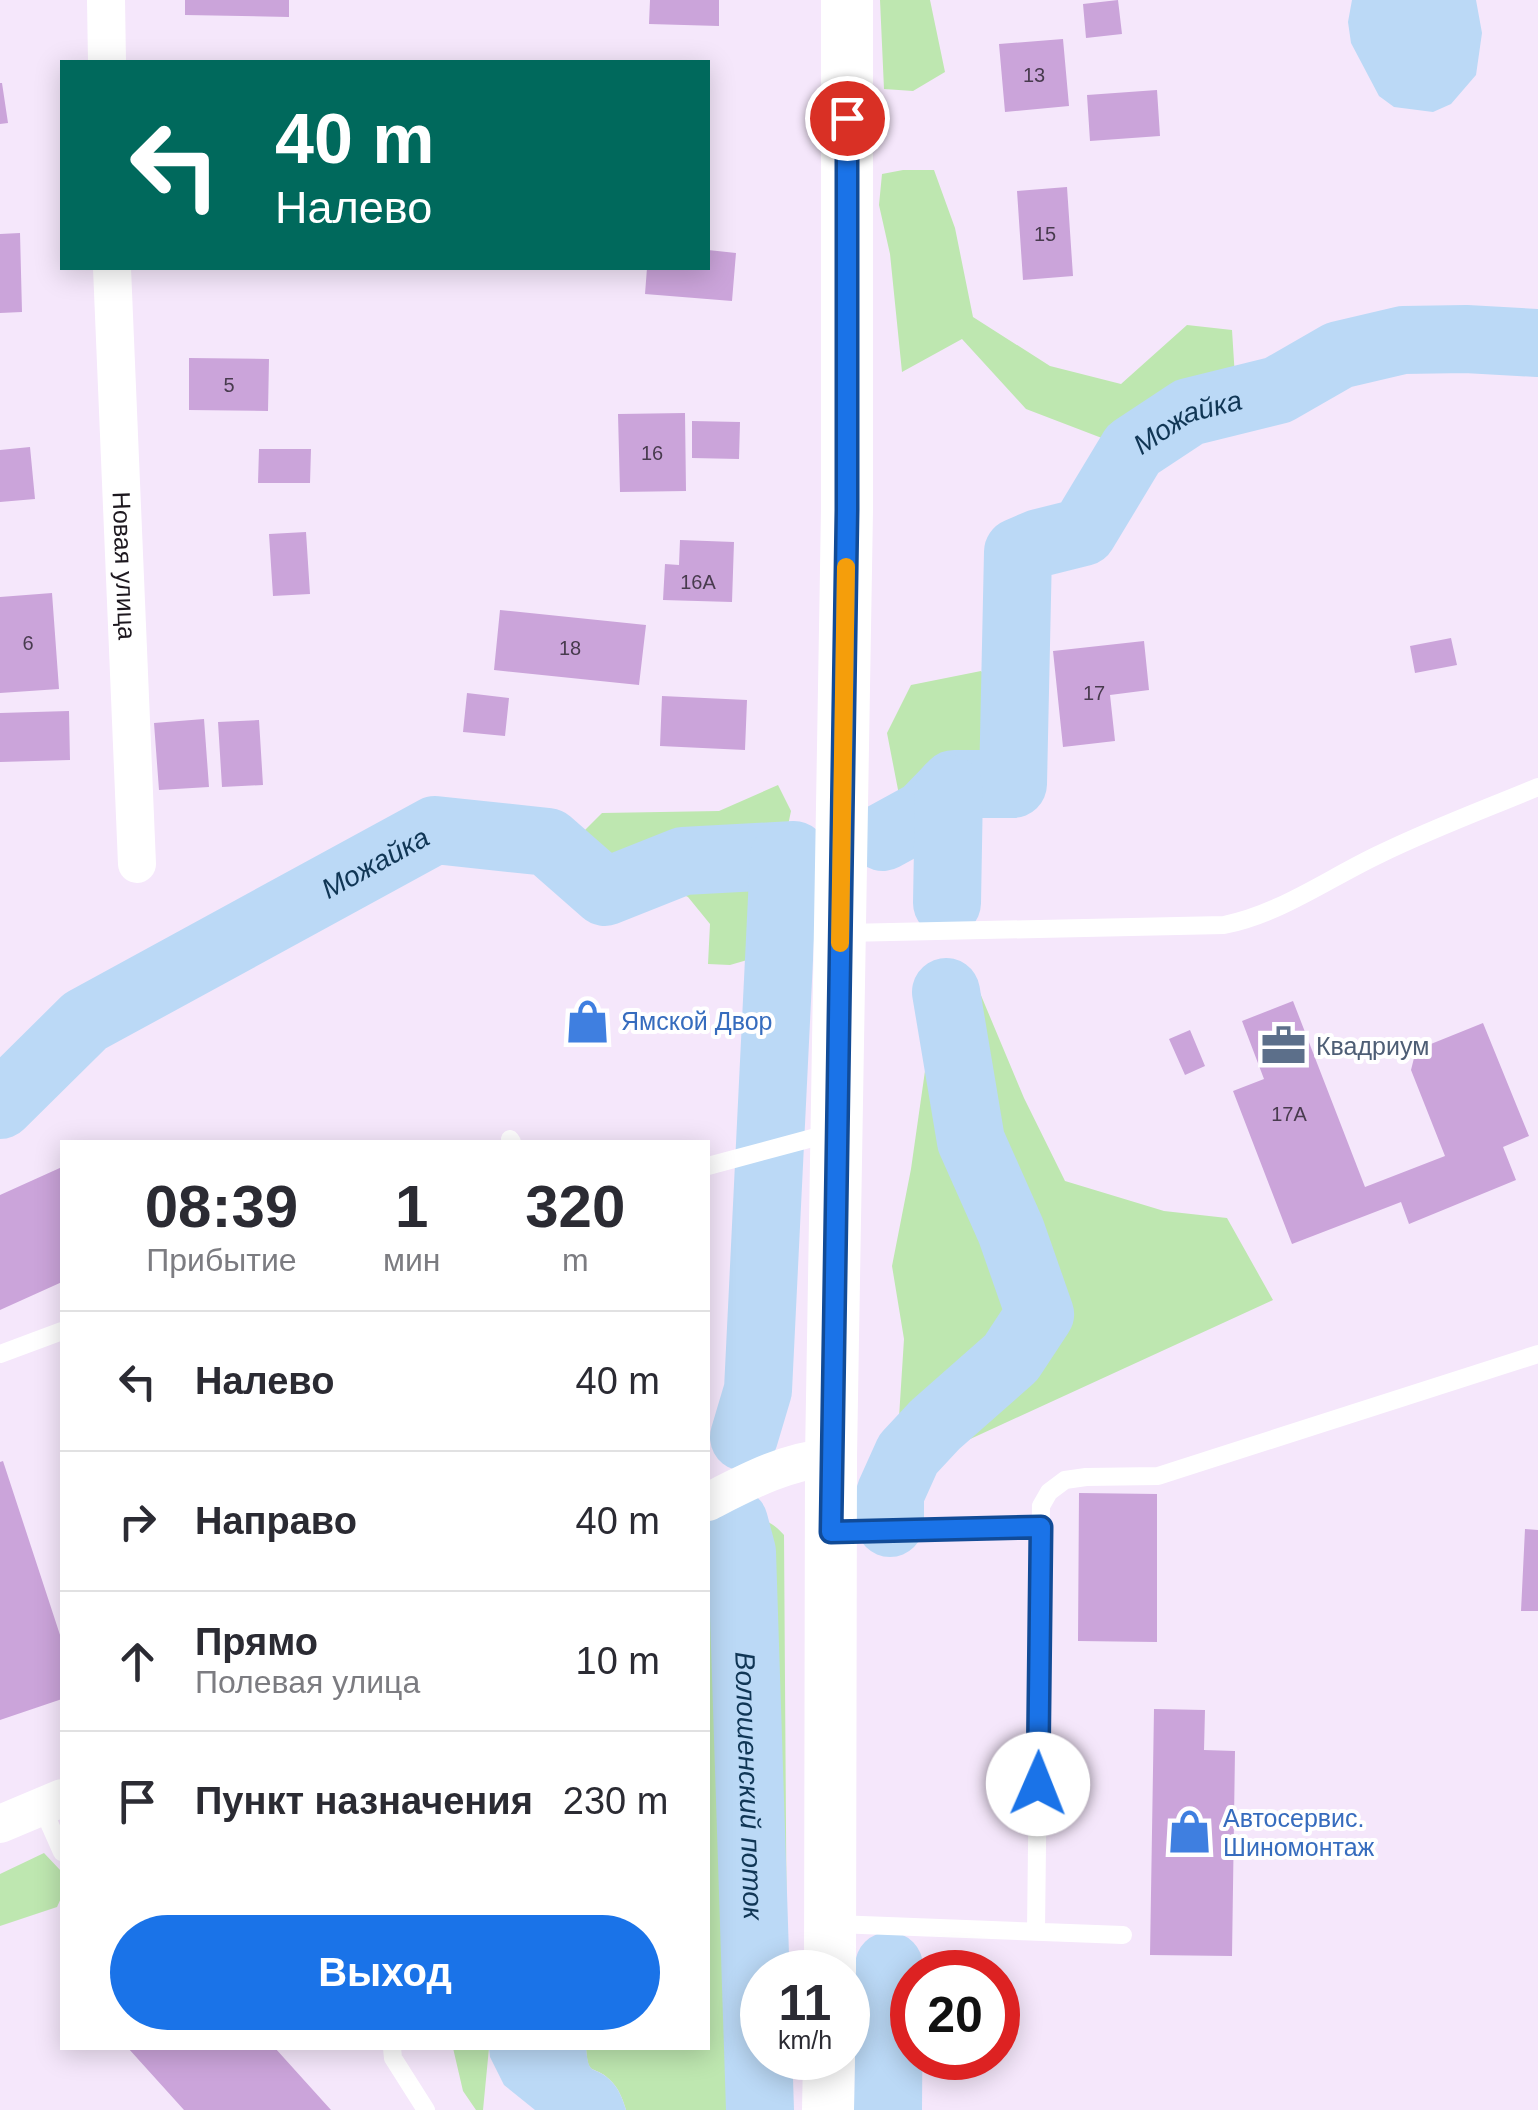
<!DOCTYPE html>
<html lang="ru">
<head>
<meta charset="utf-8">
<style>
  :root { --surface:#fff; --page:#f2f2f3; --text:#2b2b33; --muted:#7c7c81; --line:#e1e1e2; --accent:#1a73e8 }
  body { margin:0; font-family:Helvetica,sans-serif; background:var(--page); color:var(--text); height:100vh; display:flex; flex-direction:column; font-size:38px; white-space:nowrap }
  * { box-sizing:border-box; margin:0 }
  p { font-size:32px; color:var(--muted) }
  .icon { flex:none; width:55px; height:55px; fill:none; stroke:currentColor; stroke-width:2; stroke-linecap:round; stroke-linejoin:round }
  .map { position:relative; flex:1; overflow:hidden }
  .details { position:absolute; left:60px; top:1140px; width:650px; height:910px; display:flex; flex-direction:column; background:var(--surface); border-radius:0px; box-shadow:0 5px 25px #0003 }
  .details>* { flex:none }
  .top-card { position:absolute; left:60px; top:60px; width:650px; height:210px; border-radius:0px; box-shadow:0 5px 25px #0003; background:#00695c; color:#fff; overflow:hidden }
  .speed { position:absolute; left:740px; top:1950px; display:flex; gap:20px; font-size:50px; font-weight:700; text-align:center }
  .speed>* { display:grid; place-content:center; width:130px; height:130px; border-radius:50%; background:var(--surface); box-shadow:0 5px 25px #0003; line-height:1 }
  .speed small { font-size:25px; font-weight:400 }
  .speed .limit { border:15px solid #d22; background:#fff; color:#111 }
  .pin { position:absolute; display:grid; place-items:center; width:85px; height:85px; color:#fff; margin:-42px; border:5px solid #fff; border-radius:50%; box-shadow:0 2px 10px #0007 }
  .me { position:absolute; width:110px; margin:-55px; rotate:1deg; stroke-linejoin:round; filter:drop-shadow(0 0 8px #0008) }
  .turn { display:flex; align-items:center; gap:35px; height:210px; padding:0 50px; font-size:45px }
  .turn .icon { width:130px; height:130px; stroke-width:2.5 }
  .turn b { display:block; font-size:70px; line-height:85px }
  .eta { display:flex; justify-content:space-evenly; align-items:center; height:170px; text-align:center }
  .eta b { font-size:60px; font-weight:700; line-height:70px }
  .cta { display:flex; gap:20px; margin-top:auto; padding:20px 50px }
  .cta a { flex:1; height:115px; border-radius:60px; background:var(--accent); color:#fff; font-size:40px; font-weight:700; line-height:115px; text-align:center }
  ul { padding:0; list-style:none }
  li { display:flex; align-items:center; gap:30px; height:140px; padding:0 50px; border-top:2px solid var(--line) }
  li div { flex:1 }
  li b { display:block; font-size:38px }
  li em { font-style:normal }
  .map>svg:first-child { display:block }
  .green { fill:#bee7b0 }
  .water { fill:#bbd9f6 }
  .lines { fill:none; stroke-linecap:round; stroke-linejoin:round }
  .river { stroke:#bbd9f6; stroke-width:68 }
  .building { fill:#cba4da }
  .service { stroke:#fff; stroke-width:18 }
  .minor { stroke:#fff; stroke-width:38 }
  .secondary { stroke:#fff; stroke-width:52 }
  .route-casing { stroke:#114b97; stroke-width:25 }
  .route { stroke:#1a73e8; stroke-width:18 }
  .slow { stroke:#f59e0b; stroke-width:18 }
  .labels { text-anchor:middle; dominant-baseline:central; stroke-width:8; stroke-linejoin:round; paint-order:stroke }
  .number-label { font-size:20px; fill:#483b4e }
  .street-label { font-size:25px; fill:#1d181f; stroke:#fff }
  .shop-label { font-size:25px; fill:#366cbe; stroke:#fff; text-anchor:start }
  .service-label { font-size:25px; fill:#4e5e75; stroke:#fff; text-anchor:start }
  .water-label { font-size:28px; font-style:italic; fill:#103655; stroke:#fff }
</style>
</head>
<body>
<div class="map">
<svg width="1538" height="2110" viewBox="0 0 1538 2110">
  <rect width="100%" height="100%" fill="#f5e7fb"/>
  <path class="green" d="M880 0H930L945 72 913 91 884 89Z
    M903 170H934L955 228 973 317 1050 366 1121 384 1187 325 1232 330 1238 425 1107 440 1026 409 962 339 902 372 890 254 879 205 882 174Z
    M981 671 1001 695 992 756 925 801 900 800 887 733 911 685Z
    M778 785 791 811 761 956 730 965 708 964 710 924 688 897 577 846 585 830 602 813 719 811Z
    M962 984 974 985 980 993 1024 1098 1065 1181 1164 1211 1227 1218 1273 1300 942 1452 898 1433 904 1339 892 1266 911 1169 935 1001Z
    M743 1514C761 1518 772 1521 784 1535L787 1972H762V2058H785L784 2110H626C622 2098 619 2088 609 2079 593 2064 588 2078 586 2048H708V1527L731 1516Z
    M44 1853 61 1871 62 1896 57 1907 0 1926V1874Z
    M453 2048H489L483 2110H476L463 2091Z"/>
  <path class="water" d="M1352 0H1476L1482 33 1476 75 1451 104 1433 112 1394 107 1379 96 1351 43 1348 22Z
    M489 2048H586C589 2078 592 2064 609 2079 619 2088 622 2098 626 2110H535L504 2085 490 2057Z"/>
  <g class="lines">
    <g class="river">
      <path id="s1" d="M883 837 925 814 954 784H1013L1018 552 1039 543 1083 532 1133 449 1189 412 1278 390 1339 355 1403 340 1466 339 1538 343"/>
      <path d="M947 903 949 789"/>
      <path id="s2" d="M0 1105 85 1021 435 830 548 842 605 892 683 861 794 855"/>
      <path d="M744 1437 758 1390 784 857"/>
      <path id="s3" d="M734 1522 742 1552 760 2110"/>
      <path d="M890 1523V1494L908 1454 935 1425 1011 1358 1040 1314 1011 1231 971 1141 946 992"/>
      <path d="M888 2110 889 1966"/>
    </g>
  </g>
  <path class="building" d="M185 0H289V17L185 15Z
    M650 0H719V26L649 24Z
    M1118 0 1122 34 1086 38 1083 4Z
    M1063 39 1069 106 1005 112 999 44Z
    M0 83H2L8 123 0 124Z
    M1157 90 1160 136 1090 141 1087 95Z
    M1067 187 1073 276 1023 280 1017 191Z
    M20 233 22 312 0 313V234Z
    M708 250 736 253 732 301 645 294 647 268H708Z
    M189 358 269 359 268 411 189 410Z
    M685 413 686 491 620 492 618 414Z
    M692 421 740 422 739 459 692 458Z
    M30 447 35 499 0 502V450Z
    M259 449H311L310 483H258Z
    M306 532 310 594 273 596 269 534Z
    M680 540 734 542 732 602 663 600 665 564 679 565Z
    M52 593 59 689 0 693V597Z
    M500 610 646 625 639 685 494 670Z
    M1451 638 1457 665 1415 673 1410 646Z
    M1144 641 1149 690 1110 695 1115 741 1063 747 1053 651Z
    M467 693 509 698 505 736 463 732Z
    M662 696 747 700 745 750 660 746Z
    M69 711 70 760 0 762V713Z
    M204 719 209 787 159 790 154 723Z
    M259 720 263 785 222 787 218 722Z
    M1293 1001 1365 1187 1445 1156 1411 1070 1416 1050 1483 1023 1529 1136 1503 1147 1516 1180 1409 1224 1401 1202 1292 1244 1233 1091 1264 1079 1242 1021Z
    M1190 1030 1205 1066 1185 1075 1169 1039Z
    M62 1167V1282L0 1310V1195Z
    M3 1461 62 1641V1699L0 1720V1462Z
    M1079 1493 1157 1494V1642L1078 1641Z
    M1525 1529 1538 1530V1611H1521Z
    M1154 1709 1205 1710 1204 1750 1235 1751 1232 1956 1150 1955Z
    M128 2048H275L331 2110H184Z"/>
  <g class="lines">
    <path class="service" d="M845 933 1224 925C1280 914 1329 878 1380 854 1431 829 1485 809 1538 787
      M510 1139 512 1142
      M708 1166 831 1133
      M0 1354 62 1331
      M836 1531 1041 1527
      M42 1807 62 1852
      M836 1924 1123 1935
      M1036 1931 1041 1506 1049 1492 1065 1480 1086 1477 1158 1476 1538 1354
      M392 2048 393 2058 426 2110"/>
    <g class="minor">
      <path d="M106 0 107 62"/>
      <path id="s4" d="M112 268 137 864"/>
      <path d="M708 1502C749 1481 784 1462 831 1457"/>
      <path d="M0 1824 62 1798"/>
    </g>
    <path class="secondary" d="M830 1972 831 1457 847 510V0
      M828 2110 829 2058"/>
  </g>
  <g class="lines">
    <defs>
      <path id="route" d="M847 118V510L831 1532 1041 1527 1038 1784"/>
    </defs>
    <use href="#route" class="route-casing"/>
    <use href="#route" class="route"/>
    <path class="slow" d="M840 943 846 567"/>
  </g>
  <defs>
    <symbol id="shop-bare" viewBox="-9 -9 18 18"><path d="M-5-2.5h2.3a2.7 3.5 0 0 1 5.4 0H5L5.5 6h-11ZM-1.5-2.5h3a1.5 2.3 0 0 0-3 0Z" fill="#3f7fe0" stroke="#fff" stroke-width="2.5" paint-order="stroke"/></symbol>
    <symbol id="office-bare" viewBox="-9 -9 18 18"><path d="M-6-3h4V-5.5h4V-3h4V5H-6ZM-1-4.5V-3h2v-1.5ZM-6 0V1H6V0Z" fill="#5c6f8a" stroke="#fff" stroke-width="2.5" paint-order="stroke"/></symbol>
  </defs>
  <g fill-rule="evenodd">
    <use href="#shop-bare" x="556" y="990" width="63" height="63"/>
    <use href="#office-bare" x="1252" y="1014" width="63" height="63"/>
    <use href="#shop-bare" x="1158" y="1800" width="63" height="63"/>
  </g>
  <g class="labels">
    <g class="number-label">
      <text x="1034" y="75">13</text>
      <text x="1045" y="234">15</text>
      <text x="229" y="385">5</text>
      <text x="652" y="453">16</text>
      <text x="698" y="582">16А</text>
      <text x="28" y="643">6</text>
      <text x="570" y="648">18</text>
      <text x="1094" y="693">17</text>
      <text x="1289" y="1114">17А</text>
    </g>
    <g class="street-label">
      <text stroke="none"><textPath href="#s4" startOffset="298">Новая улица</textPath></text>
    </g>
    <g class="shop-label">
      <text x="621" y="1021">Ямской Двор</text>
      <text x="1223" y="1818">Автосервис.<tspan x="1223" dy="29">Шиномонтаж</tspan></text>
    </g>
    <g class="service-label">
      <text x="1316" y="1046">Квадриум</text>
    </g>
    <g class="water-label">
      <text stroke="none"><textPath href="#s1" startOffset="608">Можайка</textPath></text>
      <text stroke="none"><textPath href="#s2" startOffset="450">Можайка</textPath></text>
      <text stroke="none"><textPath href="#s3" startOffset="265">Волошенский поток</textPath></text>
    </g>
  </g>
</svg>
<div class="speed"><div>11<small>km/h</small></div><div class="limit">20</div></div>
<div class="pin" style="left:847px;top:118px;background:#d93025"><svg class="icon" aria-label="arrive" viewBox="0 0 24 24"><path d="M6 21V4h12l-3 4 3 4H6"/></svg></div>
<svg class="me" style="left:1038px;top:1784px" viewBox="-20 -20 40 40"><circle r="19" fill="#fff"/><path d="M0-13L10 11 0 6-10 11z" fill="#1a73e8"/></svg>
<div class="top-card">
<div class="turn"><svg class="icon" aria-label="left" viewBox="0 0 24 24"><path d="M17 20v-9H6M10 6l-5 5 5 5"/></svg><div><b>40 m</b>Налево</div></div>
</div>
<section class="details">
<div class="eta">
<div><b>08:39</b><p>Прибытие</p></div>
<div><b>1</b><p>мин</p></div>
<div><b>320</b><p>m</p></div>
</div>
<ul>
<li><svg class="icon" aria-label="left" viewBox="0 0 24 24"><path d="M17 20v-9H6M10 6l-5 5 5 5"/></svg><div><b>Налево</b></div><em>40 m</em></li>
<li><svg class="icon" aria-label="right" viewBox="0 0 24 24"><path d="M7 20v-9h11M14 6l5 5-5 5"/></svg><div><b>Направо</b></div><em>40 m</em></li>
<li><svg class="icon" aria-label="ahead" viewBox="0 0 24 24"><path d="M12 20V5M6 11l6-6 6 6"/></svg><div><b>Прямо</b><p>Полевая улица</p></div><em>10 m</em></li>
<li><svg class="icon" aria-label="arrive" viewBox="0 0 24 24"><path d="M6 21V4h12l-3 4 3 4H6"/></svg><div><b>Пункт назначения</b></div><em>230 m</em></li>
</ul>
<div class="cta"><a>Выход</a></div>
</section>
</div>
</body>
</html>
